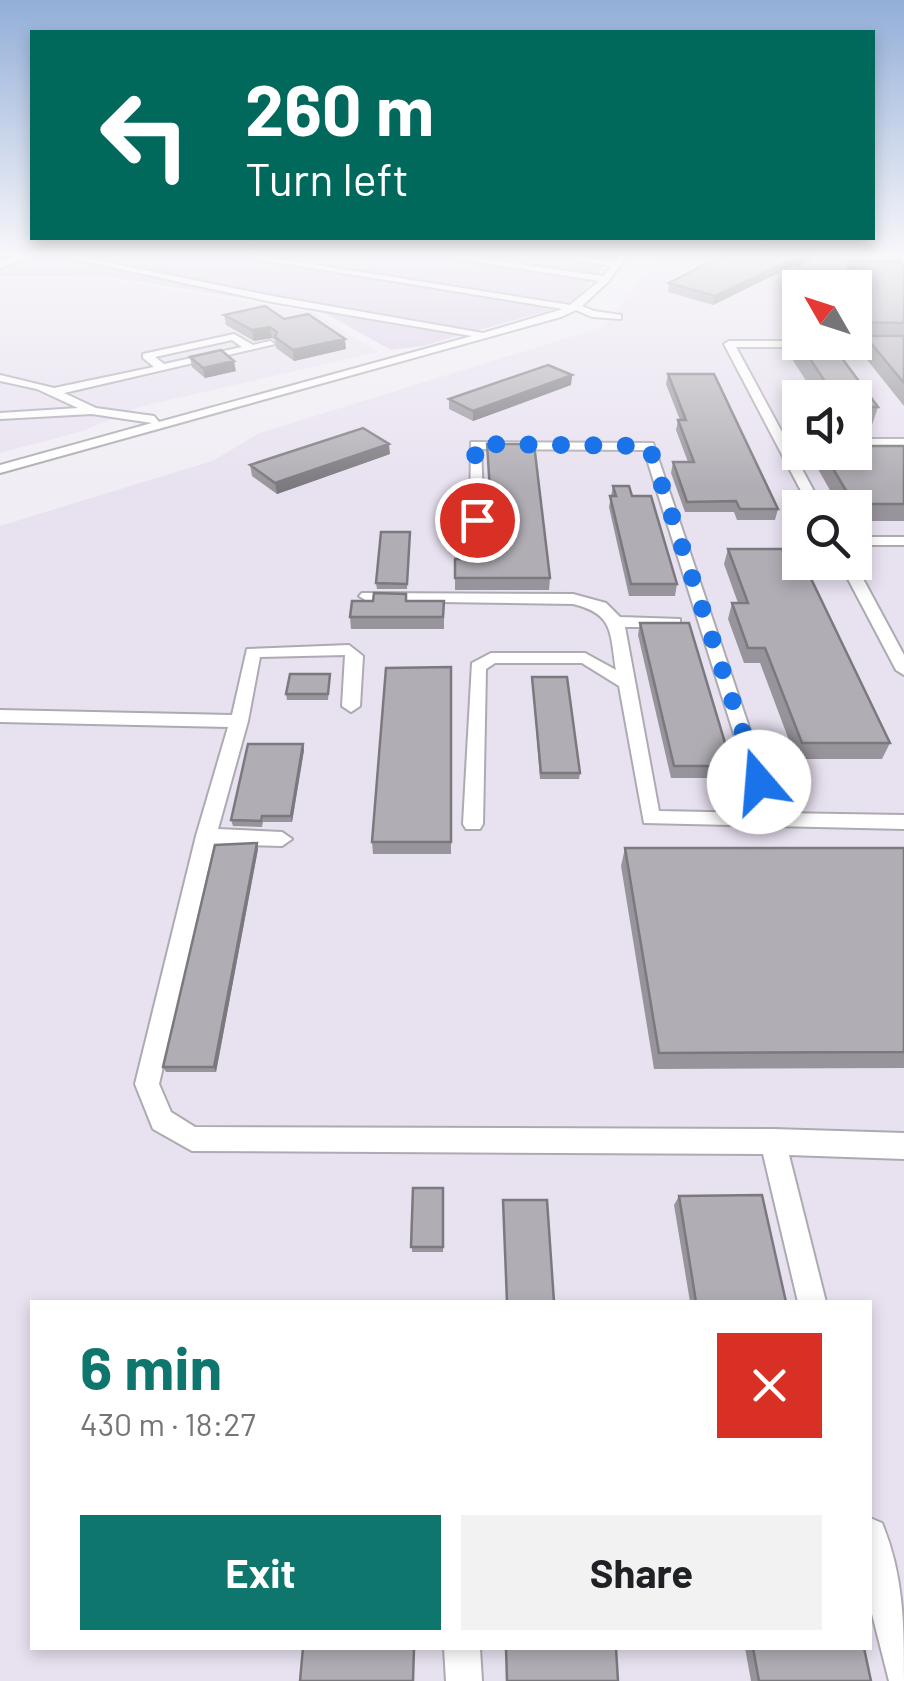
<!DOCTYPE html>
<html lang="en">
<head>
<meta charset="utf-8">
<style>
  :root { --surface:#fff; --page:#f2f2f2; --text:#202124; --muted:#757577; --accent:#0f766e }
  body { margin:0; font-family:Barlow,sans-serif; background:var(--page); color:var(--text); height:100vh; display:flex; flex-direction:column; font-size:38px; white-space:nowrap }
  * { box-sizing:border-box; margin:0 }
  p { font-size:32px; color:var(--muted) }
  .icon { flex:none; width:55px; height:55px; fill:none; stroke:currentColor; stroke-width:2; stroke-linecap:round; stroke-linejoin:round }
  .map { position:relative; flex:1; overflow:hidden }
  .details { position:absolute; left:30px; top:1300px; width:842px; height:350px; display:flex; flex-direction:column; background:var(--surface); border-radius:0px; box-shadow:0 5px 15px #0003 }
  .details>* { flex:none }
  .guide { position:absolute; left:30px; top:30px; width:845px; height:210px; border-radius:0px; box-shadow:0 5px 15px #0003; background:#00695c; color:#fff; overflow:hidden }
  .needle { width:65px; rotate:309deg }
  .tools { position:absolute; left:782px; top:270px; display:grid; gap:20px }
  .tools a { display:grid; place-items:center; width:90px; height:90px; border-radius:0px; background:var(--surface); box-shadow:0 5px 15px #0003; font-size:50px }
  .pin { position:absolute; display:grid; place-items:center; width:85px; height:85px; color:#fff; margin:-42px; border:5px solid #fff; border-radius:50%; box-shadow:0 2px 10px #0007 }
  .me { position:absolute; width:110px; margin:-55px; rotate:342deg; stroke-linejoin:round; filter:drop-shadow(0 0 8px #0008) }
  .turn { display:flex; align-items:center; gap:35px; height:210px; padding:0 50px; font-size:45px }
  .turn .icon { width:130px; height:130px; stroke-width:2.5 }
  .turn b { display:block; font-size:70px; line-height:85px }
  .round { display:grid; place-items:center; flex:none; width:105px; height:105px; border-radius:0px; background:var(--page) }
  .summary { display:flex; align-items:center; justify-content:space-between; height:170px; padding:0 50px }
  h1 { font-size:60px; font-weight:700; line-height:75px; color:var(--accent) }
  .cta { display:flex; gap:20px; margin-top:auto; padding:20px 50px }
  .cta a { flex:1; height:115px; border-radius:0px; background:var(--accent); color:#fff; font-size:40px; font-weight:700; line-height:115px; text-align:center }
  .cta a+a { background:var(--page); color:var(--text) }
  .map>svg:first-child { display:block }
  .built { fill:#e8e1f0; fill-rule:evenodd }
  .green { fill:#d9cde7 }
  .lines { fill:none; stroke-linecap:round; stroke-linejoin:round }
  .minor-casing { stroke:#adaab1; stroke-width:4 }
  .minor { fill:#fff; fill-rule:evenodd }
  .wall { fill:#97959b }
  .shaded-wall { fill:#7b797e }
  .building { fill:#b0adb4; stroke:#7b797e; stroke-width:2.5 }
  .route { stroke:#1a73e8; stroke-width:18; stroke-dasharray:0 32.4 }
</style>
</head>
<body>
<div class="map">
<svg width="904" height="1681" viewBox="0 0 904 1681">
  <rect width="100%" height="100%" fill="#f0edf4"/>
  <path class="built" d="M662 254H904V1681H0V526L212 461 260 433 602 327ZM800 288H855V342H800ZM800 398H855V452H800ZM800 508H855V562H800ZM32 1302H870V1648H32Z
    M101 278 315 313 378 352 139 407 83 431 0 453V279Z"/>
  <path class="green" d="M0 254H616L571 304 423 346 391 350 319 310 108 277 0 276Z"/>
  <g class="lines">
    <defs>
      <path id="minor" d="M24 254H36L0 268V262Z
        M51 254H66L272 296 483 333 563 309 227 254H246L570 305 599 281 426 254H447L603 276 611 266 544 254 615 261 620 254H628L609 281 582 306 594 311 621 315V319L592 317 576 310 561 317 0 473V465L152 423 92 414 0 419V413L78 408 37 389 0 381V375L54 388 154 367 143 358V354L234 334 253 345 270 341 275 344 64 393 96 408 154 416 159 422 472 336 272 302ZM232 340 242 347 164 364 155 357Z
        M729 341H904V347H736L823 508H810L724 344Z
        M855 439H904V447H855Z
        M471 442 653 443 778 813 904 815V829L644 823 619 686 582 663H495L486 669 483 824 480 829H466L463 824 472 663 491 653H585L616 670C610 632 614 614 573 604L367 601 359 596 362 593 573 594 606 603 620 617 680 619V625L674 627H625L659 811 759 813 644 450 481 449 484 520 477 524 470 520Z
        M855 537H904V545H855Z
        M839 562H854L904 655V675L896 670Z
        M349 645 363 656 360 706 351 712 342 706 345 655 260 657 248 721 218 829 282 832 292 839 282 846 214 844 159 1084 171 1112 195 1127 773 1129 904 1133V1159L789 1155 826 1302H798L763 1154 192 1151 153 1129 135 1084 196 836 228 727 0 722V710L232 715 247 649Z
        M870 1518 882 1523C904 1576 904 1625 904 1681H889L870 1606Z
        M444 1648H480L482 1681H446Z"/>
    </defs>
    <use href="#minor" class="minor-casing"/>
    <use href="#minor" class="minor"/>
  </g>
  <path class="wall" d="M726 254H819L797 268 795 265 713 305 668 292 669 283Z
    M848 261 904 266V406L860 351 864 337H855V288H815L818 276H845Z
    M788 301H800V342L878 407 871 428H855V398H817L787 351 792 332H796L785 316Z
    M224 315 284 319 346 349 294 361 276 348 275 340 272 338 254 341 226 325Z
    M190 357 236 371 205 378 192 367Z
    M668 374 778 509 775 520H737L734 512H685L671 473 673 462H688L676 430 678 420H680L666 384Z
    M572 375 571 385 473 421 449 409V399Z
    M487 444 550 578 549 590H455V559H467L491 521Z
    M904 446V521H855V508H840L814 462 817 452H855Z
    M390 454 277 494 252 476 250 465Z
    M613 486 632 496 677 584 675 596H629L609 507Z
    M410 538 407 589H377L376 583Z
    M728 549 890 743 882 759H796L760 663H744L728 619 732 603H738L724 564Z
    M373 601H444V629H351L350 617Z
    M640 623 732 766 728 778H671L638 635Z
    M451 667V854H373L372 842Z
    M330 674 328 700H287L286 694Z
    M532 677 580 773 579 779H540Z
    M304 750 292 822H263L262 827 233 826 231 820Z
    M625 848H904V1068L654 1069 621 866Z
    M258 849 216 1072H166L163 1067Z
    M413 1188H443V1252H412Z
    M679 1196 786 1302H690L674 1205Z
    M745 1648H864L871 1681H751Z"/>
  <path class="shaded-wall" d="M808 254H819L797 268 799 260Z
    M797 257 795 265 713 305 715 296Z
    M270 327 272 338 254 341 252 330Z
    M345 339 346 349 294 361 293 350Z
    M234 361 236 371 205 378 203 368Z
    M572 375 571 385 473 421V411Z
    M389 444 390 454 277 494 275 483Z
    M303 744 304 750 292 822 291 816Z
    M257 843 258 849 216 1072 214 1067Z"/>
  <path class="building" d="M726 254H808L799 260 797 257 715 296 669 283Z
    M848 261H899L904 266V323L855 322V288H828L818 276H861Z
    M788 301H800V318Z
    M265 306 284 319 308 314 345 339 293 350 275 337 277 332 270 327 252 330 224 315Z
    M792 332H800V342H830L878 407H855V398H836Z
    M865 336H904V383Z
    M221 350 234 361 203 368 190 357Z
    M548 365 572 375 473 411 449 399Z
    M668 374H714L778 509H740L736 501 687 502 673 462H694L678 420H686Z
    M363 428 389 444 275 483 250 465Z
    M487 444H534L550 578H455V559H467V521H492Z
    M855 446H904V504H854L823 452H855Z
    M613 486H629L632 496H651L677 584H631L610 496H616Z
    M381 532H410L407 584 376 583Z
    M728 549H797L800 556V562H803L890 743H802L765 648H748L732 603H748Z
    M374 593 406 594V601H444L443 617H350L352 601H373Z
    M640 623H689L732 766H674Z
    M451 667V842H372L386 668Z
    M290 674H330L328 694H286Z
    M532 677H567L580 773H541Z
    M248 744H303L291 816H262L261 821 231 820Z
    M257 843 214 1067H163L215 845Z
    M625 848H904V1052L659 1053Z
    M413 1188H443V1247H411Z
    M762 1195 786 1302H696L679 1196Z
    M503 1200H547L554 1302H507Z
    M303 1648H414L413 1681H300Z
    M506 1648H616L618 1681H507Z
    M753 1648H864L871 1681H759Z"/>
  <linearGradient id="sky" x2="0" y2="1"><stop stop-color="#92aed8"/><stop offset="0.52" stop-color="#f8f7fa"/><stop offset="1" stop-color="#f8f7fa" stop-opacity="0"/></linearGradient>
  <rect width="904" height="489" fill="url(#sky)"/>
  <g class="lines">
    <path class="route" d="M477 520 475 444 649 446 759 782"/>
  </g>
</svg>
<div class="tools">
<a><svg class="needle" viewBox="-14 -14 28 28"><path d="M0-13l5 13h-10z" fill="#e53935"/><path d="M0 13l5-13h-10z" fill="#757577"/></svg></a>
<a><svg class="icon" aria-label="sound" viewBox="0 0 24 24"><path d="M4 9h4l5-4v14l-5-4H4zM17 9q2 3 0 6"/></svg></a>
<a><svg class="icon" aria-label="search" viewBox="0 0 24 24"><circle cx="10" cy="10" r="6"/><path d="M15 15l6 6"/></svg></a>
</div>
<div class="pin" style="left:477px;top:520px;background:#d93025"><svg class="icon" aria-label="arrive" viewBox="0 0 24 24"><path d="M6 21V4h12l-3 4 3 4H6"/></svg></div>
<svg class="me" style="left:759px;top:782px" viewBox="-20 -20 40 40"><circle r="19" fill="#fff"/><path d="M0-13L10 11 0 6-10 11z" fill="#1a73e8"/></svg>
<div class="guide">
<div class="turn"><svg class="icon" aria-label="left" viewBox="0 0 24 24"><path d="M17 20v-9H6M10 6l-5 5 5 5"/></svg><div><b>260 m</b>Turn left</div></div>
</div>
<section class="details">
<div class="summary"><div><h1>6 min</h1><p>430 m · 18:27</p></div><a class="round" style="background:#d93025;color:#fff"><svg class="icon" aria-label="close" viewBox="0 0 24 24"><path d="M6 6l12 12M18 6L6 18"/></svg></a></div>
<div class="cta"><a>Exit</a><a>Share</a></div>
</section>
</div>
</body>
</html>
